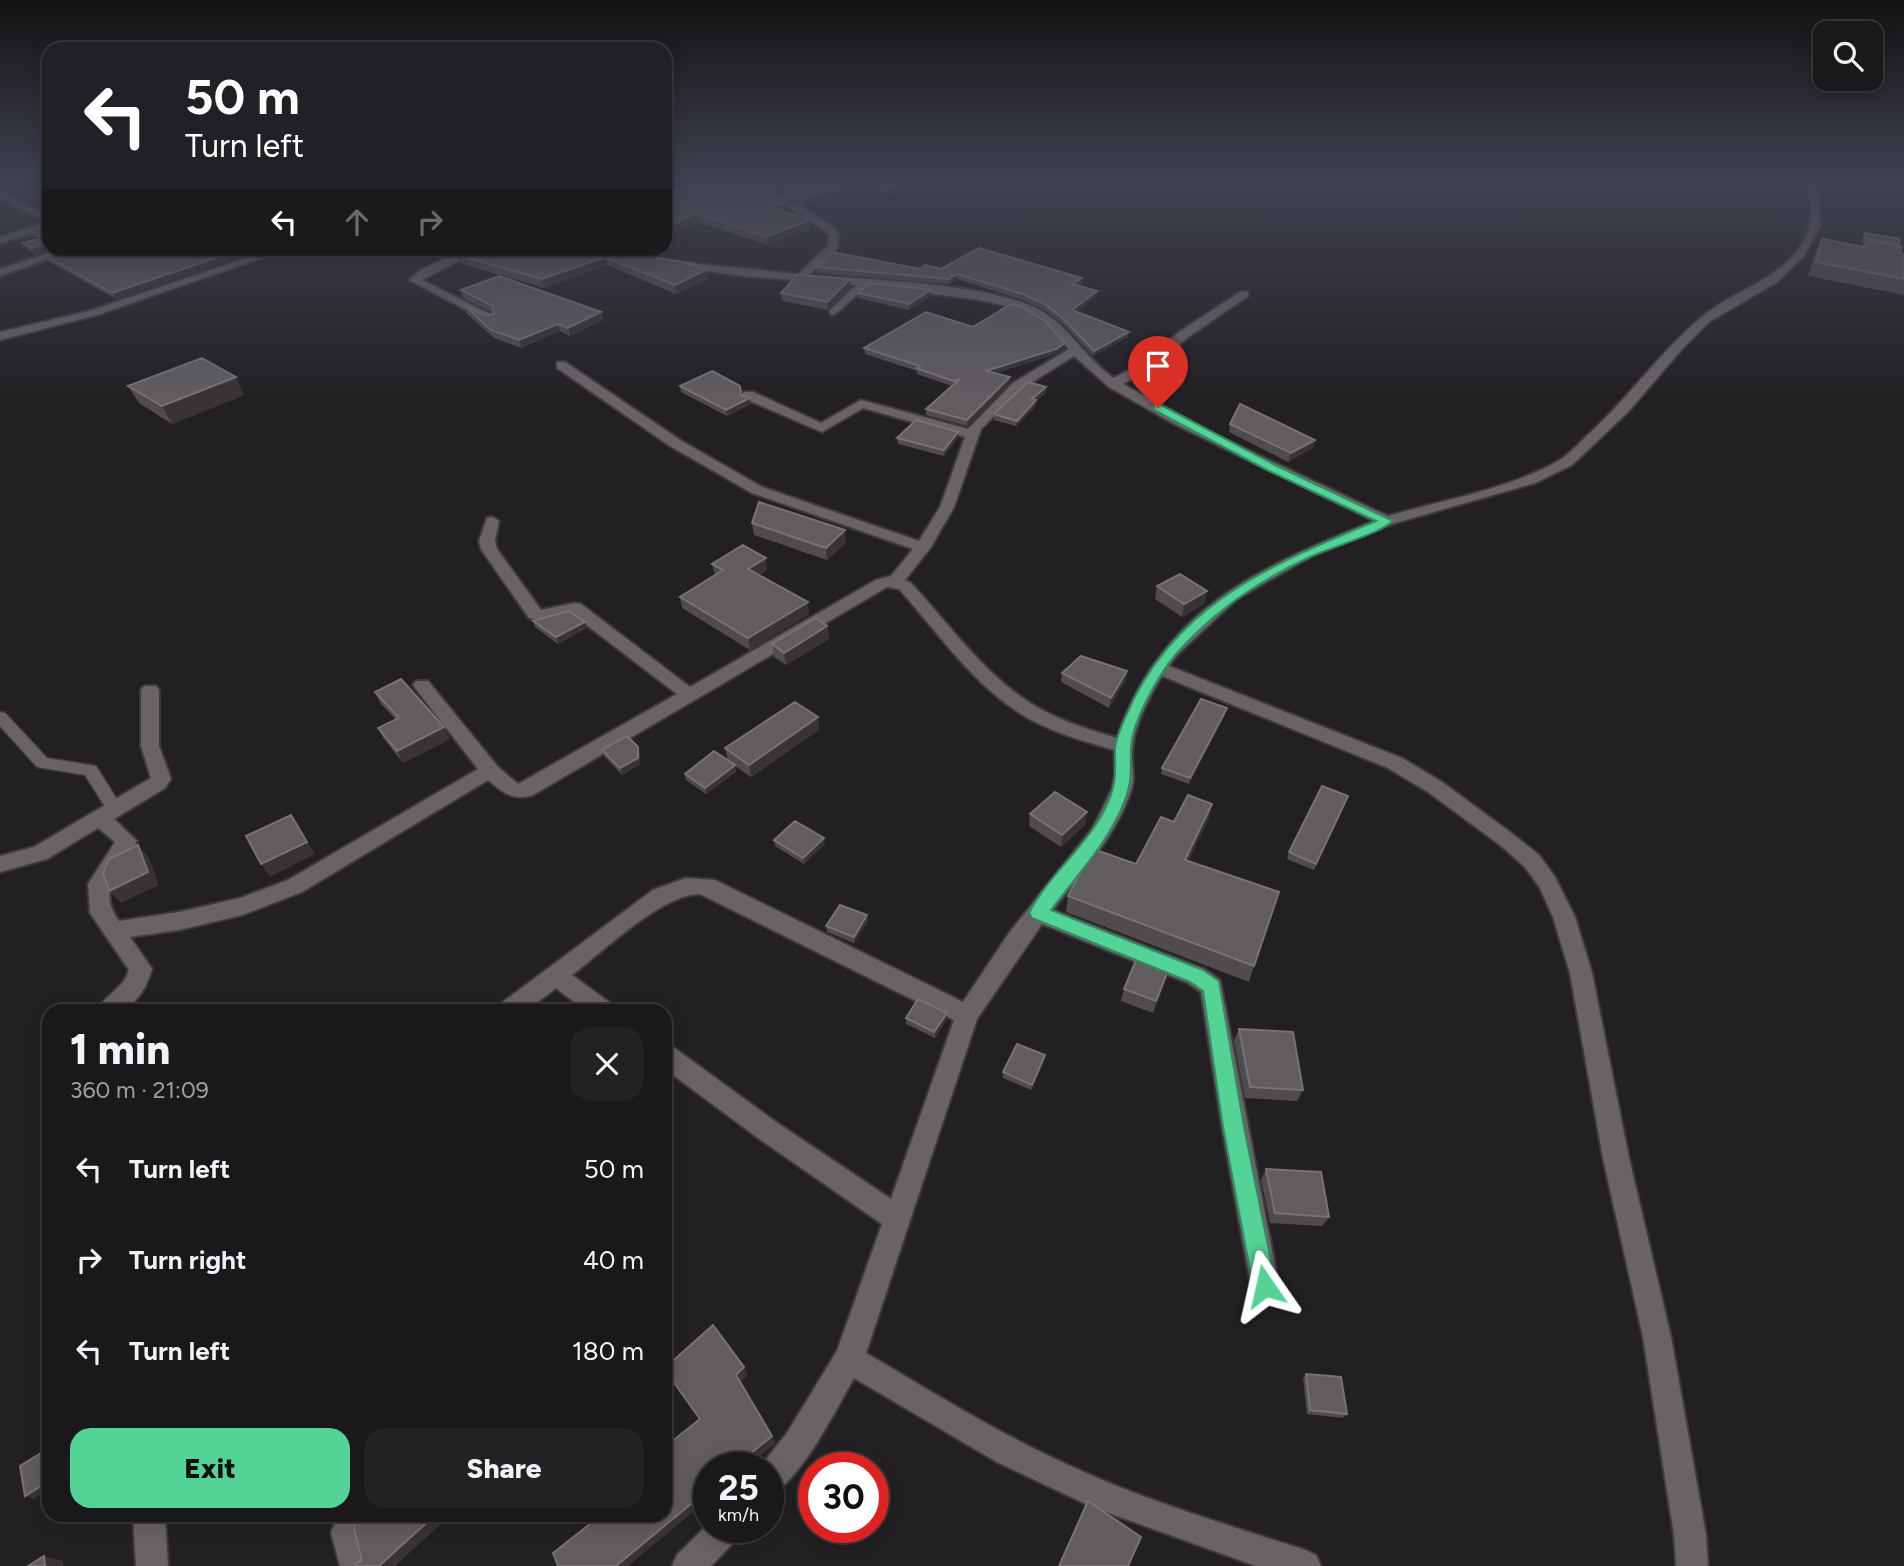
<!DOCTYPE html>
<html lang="en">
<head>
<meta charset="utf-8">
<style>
  :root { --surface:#1a181a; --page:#232123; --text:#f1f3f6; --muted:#9fa0a2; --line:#383739; --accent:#53d396 }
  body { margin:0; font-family:Figtree,sans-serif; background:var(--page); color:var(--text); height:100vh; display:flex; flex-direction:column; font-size:26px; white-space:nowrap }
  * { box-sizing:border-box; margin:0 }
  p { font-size:23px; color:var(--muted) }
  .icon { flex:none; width:38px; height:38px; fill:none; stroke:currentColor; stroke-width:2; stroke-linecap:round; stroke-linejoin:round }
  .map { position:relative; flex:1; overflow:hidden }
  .side { position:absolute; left:42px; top:1004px; width:630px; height:518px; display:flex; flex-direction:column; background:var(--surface); border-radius:21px; box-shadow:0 4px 18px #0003,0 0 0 2px var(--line) }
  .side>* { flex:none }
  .banner { position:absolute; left:42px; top:42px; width:630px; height:214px; border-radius:21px; box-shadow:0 4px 18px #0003,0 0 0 2px var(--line); background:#202124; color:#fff; overflow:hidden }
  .controls { position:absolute; left:1813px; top:21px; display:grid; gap:14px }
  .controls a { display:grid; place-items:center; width:70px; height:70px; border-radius:14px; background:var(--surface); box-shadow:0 4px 18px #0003,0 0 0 2px var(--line); font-size:35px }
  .speed { position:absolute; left:693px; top:1452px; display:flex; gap:14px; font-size:35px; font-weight:700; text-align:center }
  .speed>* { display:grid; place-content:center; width:91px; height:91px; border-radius:50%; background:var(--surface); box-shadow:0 4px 18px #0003,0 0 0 2px var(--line); line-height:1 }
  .speed small { font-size:18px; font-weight:400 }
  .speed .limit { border:10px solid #d22; background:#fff; color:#111 }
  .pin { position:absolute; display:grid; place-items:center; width:60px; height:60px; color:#fff; margin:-72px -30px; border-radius:50% 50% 50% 0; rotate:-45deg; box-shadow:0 0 7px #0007 }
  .pin .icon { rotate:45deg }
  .me { position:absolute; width:77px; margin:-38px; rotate:349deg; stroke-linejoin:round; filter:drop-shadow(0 0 5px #0008) }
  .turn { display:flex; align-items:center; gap:24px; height:147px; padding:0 28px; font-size:32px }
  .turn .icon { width:91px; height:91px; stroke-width:2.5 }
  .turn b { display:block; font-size:49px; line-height:60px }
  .lanes { display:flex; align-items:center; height:66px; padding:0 28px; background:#0003; justify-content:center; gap:35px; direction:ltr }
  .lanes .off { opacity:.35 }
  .round { display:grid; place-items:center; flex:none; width:74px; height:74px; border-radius:21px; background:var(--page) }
  .overview { display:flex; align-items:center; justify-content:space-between; height:119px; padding:0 28px }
  h1 { font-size:42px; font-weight:800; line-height:52px }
  .action { display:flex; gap:14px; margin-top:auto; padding:14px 28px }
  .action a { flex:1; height:80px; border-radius:21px; background:var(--accent); color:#111; font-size:28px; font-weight:800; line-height:80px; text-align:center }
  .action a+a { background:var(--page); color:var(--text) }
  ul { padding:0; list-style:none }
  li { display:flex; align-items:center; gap:21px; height:91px; padding:0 28px }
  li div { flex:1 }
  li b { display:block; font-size:26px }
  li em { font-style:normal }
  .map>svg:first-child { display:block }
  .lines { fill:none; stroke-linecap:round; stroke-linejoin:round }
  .service-casing { stroke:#3e3a3d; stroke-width:3 }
  .minor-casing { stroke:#3e3a3d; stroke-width:4 }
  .service { fill:#686367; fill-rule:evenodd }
  .minor { fill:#686367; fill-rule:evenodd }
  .wall { fill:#504b4f }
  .shaded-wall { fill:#373336 }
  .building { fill:#605c60; stroke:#767275; stroke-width:2 }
  .route { fill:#53d396; stroke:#368962; stroke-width:2 }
</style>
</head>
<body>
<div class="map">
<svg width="1904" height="1566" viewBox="0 0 1904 1566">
  <rect width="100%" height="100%" fill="#232023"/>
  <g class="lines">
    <defs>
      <path id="service" d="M0 712 5 713 47 758 96 766 123 809 121 813H109L85 775 37 767 0 726Z"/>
      <path id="minor" d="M746 180H758L832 226 839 235 837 249 809 275C865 279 999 284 1043 312 1071 329 1087 360 1114 378L1142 363 1179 332 1240 292H1248V296L1187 338 1150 369 1123 384 1218 436 1388 516C1443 500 1510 489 1560 460 1571 453 1581 441 1591 432 1630 396 1661 351 1702 317 1735 289 1779 282 1803 242 1815 223 1811 201 1807 180H1817L1820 226 1804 256 1777 282 1709 322 1683 348 1628 412 1572 465 1535 483 1392 524 1310 557 1237 599 1177 655 1169 666 1402 758 1442 782 1514 835 1539 855 1555 877 1575 917 1592 973 1629 1158 1671 1337 1706 1535 1708 1566H1676L1674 1535 1643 1337 1603 1158 1570 973 1553 917 1540 888 1525 867 1500 845 1428 792 1388 768 1162 676C1150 695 1136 723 1133 745 1130 760 1136 773 1132 788 1118 834 1082 872 1053 910L1204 969 1220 980 1279 1286 1275 1296 1265 1300 1255 1296 1251 1286 1222 1127 1201 992 1188 983 1042 924 977 1019 866 1353C934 1393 1002 1436 1075 1468 1149 1502 1228 1525 1305 1550L1316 1555 1321 1566H1256L1092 1507 997 1462 854 1378C836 1409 800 1483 768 1496V1468H759L787 1433 837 1351 882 1224 758 1138 665 1069V1044L673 1047 776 1122 891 1199 954 1020 700 894C662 894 604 951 572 975L613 1005 616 1012H587L556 988 525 1012H496L499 1005 653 890 686 878 715 880 963 1002 1009 933 1092 829 1112 789 1115 774 1114 750C1080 740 1044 730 1015 710 968 678 936 630 899 589L887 587 533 795C512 801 504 793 488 780L302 892 242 915 179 930 130 937 152 969C146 989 139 998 124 1012H96C104 995 124 989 129 970L90 913 88 884 115 842 98 828 47 859 0 872V856L34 847 151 778 141 746V690L144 686H156L159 690V746L171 779 165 788 114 819 137 841C122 869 95 888 119 921L179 912 240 898 288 880 478 769 416 689 413 685 416 681H428L498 767 518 784 677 694 572 614 542 621 529 618 481 549 479 541 487 518 492 517 499 521 495 541 497 549 541 610 575 603 581 604 690 687 876 580 891 576 913 549 752 493 670 446 557 368V362H565L680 440 762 487 919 541 940 507 965 437 863 408 822 432 743 398V392H753L821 423 861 400 968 429 1013 383 1069 349 1037 317 1016 308 975 299 867 286 834 315 830 314V310L856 285 744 276 674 267V263L678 262 798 274 828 246 829 235 824 230ZM1074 356 1109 387 1174 424 1374 521C1256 568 1162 610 1117 738 1086 729 1054 719 1027 701 981 670 948 623 911 583L905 580 931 547 954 507 981 429 1021 389Z
        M961 180H973L975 182 970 185Z
        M0 192 49 216V228L0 243V237L47 222 0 199Z
        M63 248H80L0 276V269Z
        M468 248H483L422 280 494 316V320H486L409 280 422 269Z
        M273 249 282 251 97 315 0 340V332L89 311Z
        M133 1516H165L168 1566H136Z
        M337 1516H369L363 1533 372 1566H340L331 1533Z
        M709 1523V1528H742L737 1539 711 1566H672L677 1555Z"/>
    </defs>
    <use href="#service" class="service-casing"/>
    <use href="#minor" class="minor-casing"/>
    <use href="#service" class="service"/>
    <use href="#minor" class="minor"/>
  </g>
  <path class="wall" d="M763 180H964V185L948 190 936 185 892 196 872 187 805 206Z
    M665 194 787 203 788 211 785 212 809 220 810 229 768 245 698 222 665 238Z
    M49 224V248H53L36 254 27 249 23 243 38 239 32 236 29 230Z
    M1865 233 1899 245 1898 246 1900 253 1904 254V295L1808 276 1815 253 1822 239 1862 246 1864 244 1861 243Z
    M265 248 116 299 49 262 45 256Z
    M630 253 695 264V267L706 270 708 279 676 294 607 265 544 288 460 263 457 255Z
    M816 267 941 269 1082 278V284L1078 286 1097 291V296L1076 312 1128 337 1093 356 1064 325 1045 310 1023 300 957 279 949 284 816 273Z
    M850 279V287L828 310 782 301 781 293Z
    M461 290 601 312 603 320 570 336 560 331 521 348 494 338 466 313 464 305 484 315 494 314 493 313 463 298Z
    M931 290V296L909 310 858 298V293Z
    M973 327 1065 348 1055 354 996 373 1010 377V383L967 426 926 415V409L952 386 917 374V371L865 354 864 348Z
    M128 386 244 395 172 424 139 403Z
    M680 386 741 395 751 404 727 416 681 392Z
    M1046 387V393L1036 401V406L1016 426 994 420V414Z
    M1230 424 1313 448 1288 462 1229 432Z
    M897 438H958L944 456 898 444Z
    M752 523 846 543 827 560 754 535Z
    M712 564 767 569 759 575 809 614 750 650 682 608 680 597 715 575Z
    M1157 586 1207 591 1204 604 1182 617 1155 599Z
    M533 621 587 628 558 644 535 627Z
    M827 626 829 639 786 665 774 657 772 644Z
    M1062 673 1126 680 1109 708 1061 682Z
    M375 692 450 739 403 763 384 739 378 728 396 720 381 704Z
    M1225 714 1189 784 1161 774 1162 768Z
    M818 717 819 730 751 777 735 766 736 772 706 794 686 780 685 774 728 761 725 748Z
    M602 750 640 753V764L622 775 604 756Z
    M1348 796 1314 870 1287 859 1289 852Z
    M1212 804 1208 820 1188 861 1254 966 1249 982 1066 912 1068 896 1136 864 1174 822Z
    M1087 812 1085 825 1061 847 1029 826 1030 814Z
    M774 840 825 844 804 864 775 846Z
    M867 915 868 921 854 943 827 932 826 926Z
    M1167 977 1153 1013 1121 1001 1124 989Z
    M947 1013V1019L935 1038 906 1024V1018Z
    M1239 1029 1303 1090 1297 1101 1245 1098 1234 1041Z
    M1045 1055 1044 1061 1031 1090 1003 1078V1072Z
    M1266 1169 1329 1217 1322 1226 1270 1223 1261 1180Z
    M1306 1374 1347 1414 1343 1418 1307 1414 1303 1378Z"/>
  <path class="shaded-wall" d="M677 180H704L665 192V184Z
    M869 180H871L872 187 805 206 804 198Z
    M924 180H935L936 185 892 196V188Z
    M954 180H964V185L948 190V182Z
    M787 203 788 211 772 215 771 207Z
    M696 213 698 222 665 238V229Z
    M809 220 810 229 768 245 767 237Z
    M49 243V248H53L36 254 32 248Z
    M245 248H265L116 299 112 293Z
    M605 257 607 265 544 288 542 279Z
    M706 270 708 279 676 294 675 285Z
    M957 274V279L949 284V279Z
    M1082 278V284L1071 290 1072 284Z
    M850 279V287L828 310 827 302Z
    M931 290V296L909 310V304Z
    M1097 291V296L1071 316 1072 310Z
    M601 312 603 320 570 336 568 328Z
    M558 324 560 331 521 348 519 340Z
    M1129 332 1128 337 1093 356 1094 351Z
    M1065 343V348L1055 354 986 376V371Z
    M236 377 244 395 172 424 162 406Z
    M1010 377V383L967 426V420Z
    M1046 387V393L1036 401V406L1016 426 1017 421 1032 399Z
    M750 398 751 404 727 416 726 410Z
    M958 432V438L944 456V450Z
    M1315 440 1313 448 1288 462 1291 453Z
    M845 530 846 543 827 560 826 548Z
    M766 558 767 569 750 580 748 569Z
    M1207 591 1204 604 1182 617 1184 604Z
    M808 602 809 614 750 650 748 638Z
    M585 622 587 628 558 644 556 637Z
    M827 626 829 639 786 665 784 653Z
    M1127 671 1126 680 1109 708 1111 698Z
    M1227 708 1225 714 1189 784 1190 778Z
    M818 717 819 730 751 777 749 765Z
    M444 727 450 739 403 763 397 751Z
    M638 747 640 753V764L622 775 620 768Z
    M735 765 736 772 706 794 705 788Z
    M1212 804 1208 820 1181 876 1185 860Z
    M1087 812 1085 825 1061 847 1062 835Z
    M291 815 315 854 270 877 261 864Z
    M824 838 825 844 804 864 803 858Z
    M138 845 149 858 159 885 121 903 109 891Z
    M867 915 868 921 854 943V937Z
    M1170 965 1167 977 1153 1013 1156 1001Z
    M947 1013V1019L935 1038 934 1032Z
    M1045 1055 1044 1061 1031 1090 1032 1085Z
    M744 1367 748 1375 740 1383 736 1375Z
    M772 1436 776 1443 745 1468H733Z
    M49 1481V1490L34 1499 25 1496Z
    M709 1489V1499L628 1566H616Z
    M434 1516H450L395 1566H379Z
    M44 1556 63 1561V1566H45Z"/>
  <path class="building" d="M665 180H677L665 184Z
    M712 180H752L787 203 771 207 809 220 767 237 696 213 665 229V194Z
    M775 180H869L804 198Z
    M873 180H924L892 188Z
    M49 224V243L32 248 23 243 42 238 29 230Z
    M1865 233 1900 239 1899 245 1864 238Z
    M1822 239 1865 247 1866 240 1902 247 1900 253 1904 254V279L1816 262Z
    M66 248H245L112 293 45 256Z
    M471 248H614L630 253 695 264 691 265 706 270 675 285 605 257 542 279 457 255Z
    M979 248 1082 278 1072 284 1097 291 1072 310 1129 332 1094 351 1064 319 1045 304 1023 294 957 274 949 279 816 267 832 252 920 269 925 265 941 269Z
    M797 275 850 279 827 302 781 293Z
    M499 276 601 312 568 328 558 324 519 340 491 330 464 305 484 315 494 314 493 306 461 290Z
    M869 283 931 290 909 304 858 293Z
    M1011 304 1022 307 1045 321 1065 343 1056 349 986 371 1010 377 967 420 926 409 960 379 953 381 916 368 920 366 864 348 926 312 973 327Z
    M202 358 236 377 162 406 128 386Z
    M712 371 740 386 741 395 750 398 726 410 680 386Z
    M1028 382 1046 387 1032 399 1036 400 1017 421 994 414Z
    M1240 404 1315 440 1291 453 1230 424Z
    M916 420 958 432 944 450 897 438Z
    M759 502 845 530 826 548 752 523Z
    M743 545 766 558 748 569 808 602 748 638 680 597 723 570 712 564Z
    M1180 574 1207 591 1184 604 1157 586Z
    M569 611 585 622 556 637 533 621Z
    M816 618 827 626 784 653 772 644Z
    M1081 656 1127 671 1111 698 1062 673Z
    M401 679 444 727 397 751 378 728 399 718 375 692Z
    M1201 699 1227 708 1190 778 1162 768Z
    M795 702 818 717 749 765 725 748Z
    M627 736 638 747V758L620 768 602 750Z
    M714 751 735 765 705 788 685 774Z
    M1322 786 1348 796 1316 864 1289 852Z
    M1055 792 1087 812 1062 835 1030 814Z
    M1188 795 1212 804 1185 860 1279 892 1254 966 1068 896 1093 849 1136 864 1161 817 1174 822Z
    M291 815 307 842 261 864 246 836Z
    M795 821 824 838 803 858 774 840Z
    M138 845 148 872 109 891 103 873 109 859Z
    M840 905 867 915 854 937 826 926Z
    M1139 953 1170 965 1156 1001 1124 989Z
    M918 999 947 1013 934 1032 906 1018Z
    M1239 1029 1293 1032 1303 1090 1250 1087Z
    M1017 1044 1045 1055 1032 1085 1003 1072Z
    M1266 1169 1321 1172 1329 1217 1275 1213Z
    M713 1325 744 1367 736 1375 772 1436 733 1468H709V1489L616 1566H558L553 1553 600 1516H665V1447L700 1419 665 1370V1368Z
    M1306 1374 1341 1377 1347 1414 1310 1410Z
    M49 1448V1481L25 1496 20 1466Z
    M1088 1501 1141 1537 1128 1566H1059Z
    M358 1516H434L379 1566H356L355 1564 362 1561 354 1528Z
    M44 1556 45 1566H28Z"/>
  <linearGradient id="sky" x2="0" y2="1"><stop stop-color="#131213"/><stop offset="0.45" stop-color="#3f4250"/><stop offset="1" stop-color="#3f4250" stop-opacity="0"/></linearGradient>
  <rect width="1904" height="399" fill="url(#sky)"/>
  <path class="route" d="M1154 405H1161L1275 465 1393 521C1377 535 1331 547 1310 557 1260 580 1213 612 1177 653 1159 674 1132 721 1131 748 1130 768 1133 780 1125 800 1109 842 1077 875 1051 910L1203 970 1219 981 1244 1127 1276 1286 1273 1294 1265 1297 1257 1294 1253 1286 1223 1127 1203 991 1190 982 1032 918 1029 913C1050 872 1091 844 1109 800 1117 780 1115 769 1115 748 1116 739 1121 727 1125 718 1171 606 1271 564 1376 521L1267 470 1154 410Z"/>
</svg>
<div class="controls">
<a><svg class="icon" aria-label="search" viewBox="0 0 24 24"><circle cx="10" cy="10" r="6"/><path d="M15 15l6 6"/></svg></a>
</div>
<div class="speed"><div>25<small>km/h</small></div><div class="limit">30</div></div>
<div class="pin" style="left:1158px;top:408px;background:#d93025"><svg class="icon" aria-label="arrive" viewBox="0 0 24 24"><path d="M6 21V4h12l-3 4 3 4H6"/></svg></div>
<svg class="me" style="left:1265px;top:1286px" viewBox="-20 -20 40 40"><path d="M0-17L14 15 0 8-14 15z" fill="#53d396" stroke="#fff" stroke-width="4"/></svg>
<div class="banner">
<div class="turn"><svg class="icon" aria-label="left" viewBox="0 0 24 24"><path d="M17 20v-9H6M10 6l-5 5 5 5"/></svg><div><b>50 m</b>Turn left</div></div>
<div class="lanes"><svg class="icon" aria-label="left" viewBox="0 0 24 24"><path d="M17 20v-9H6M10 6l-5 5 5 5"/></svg><svg class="icon off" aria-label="ahead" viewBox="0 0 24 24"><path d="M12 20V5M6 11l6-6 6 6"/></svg><svg class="icon off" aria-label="right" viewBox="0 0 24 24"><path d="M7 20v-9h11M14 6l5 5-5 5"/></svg></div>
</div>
<section class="side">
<div class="overview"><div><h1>1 min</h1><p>360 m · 21:09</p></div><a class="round"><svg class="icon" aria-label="close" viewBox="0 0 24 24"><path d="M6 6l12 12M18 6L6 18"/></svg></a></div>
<ul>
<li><svg class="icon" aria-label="left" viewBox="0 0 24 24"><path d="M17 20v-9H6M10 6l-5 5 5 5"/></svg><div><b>Turn left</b></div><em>50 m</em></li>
<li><svg class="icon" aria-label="right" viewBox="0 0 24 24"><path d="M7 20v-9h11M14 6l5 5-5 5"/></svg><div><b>Turn right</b></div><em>40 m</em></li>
<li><svg class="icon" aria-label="left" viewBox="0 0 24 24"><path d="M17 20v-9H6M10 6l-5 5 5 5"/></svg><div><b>Turn left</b></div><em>180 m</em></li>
</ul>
<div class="action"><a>Exit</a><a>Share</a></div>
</section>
</div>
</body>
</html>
